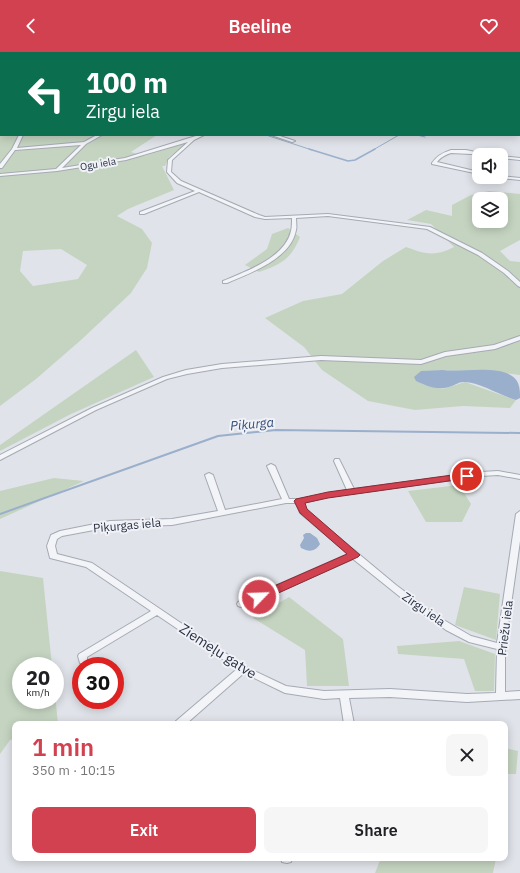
<!DOCTYPE html>
<html lang="en">
<head>
<meta charset="utf-8">
<style>
  :root { --surface:#fff; --page:#f6f6f6; --text:#202124; --muted:#757577; --accent:#d24150 }
  body { margin:0; font-family:"IBM Plex Sans",sans-serif; background:var(--page); color:var(--text); height:100vh; display:flex; flex-direction:column; font-size:15px; white-space:nowrap }
  * { box-sizing:border-box; margin:0 }
  p { font-size:13px; color:var(--muted) }
  .icon { flex:none; width:22px; height:22px; fill:none; stroke:currentColor; stroke-width:2; stroke-linecap:round; stroke-linejoin:round }
  .map { position:relative; flex:1; overflow:hidden }
  .sheet { position:absolute; left:12px; top:669px; width:496px; height:140px; display:flex; flex-direction:column; background:var(--surface); border-radius:8px; box-shadow:0 2px 10px #0003 }
  .sheet>* { flex:none }
  .guide { position:absolute; left:0px; top:0px; width:520px; height:84px; box-shadow:0 2px 10px #0003; background:#0b6e4f; color:#fff; overflow:hidden }
  .controls { position:absolute; left:472px; top:96px; display:grid; gap:8px }
  .controls a { display:grid; place-items:center; width:36px; height:36px; border-radius:8px; background:var(--surface); box-shadow:0 2px 10px #0003; font-size:20px }
  .speed { position:absolute; left:12px; top:605px; display:flex; gap:8px; font-size:20px; font-weight:700; text-align:center }
  .speed>* { display:grid; place-content:center; width:52px; height:52px; border-radius:50%; background:var(--surface); box-shadow:0 2px 10px #0003; line-height:1 }
  .speed small { font-size:10px; font-weight:400 }
  .speed .limit { border:6px solid #d22; background:#fff; color:#111 }
  .pin { position:absolute; display:grid; place-items:center; width:34px; height:34px; color:#fff; margin:-17px; border:2px solid #fff; border-radius:50%; box-shadow:0 1px 4px #0007 }
  .me { position:absolute; width:44px; margin:-22px; rotate:66deg; stroke-linejoin:round; filter:drop-shadow(0 0 3px #0008) }
  .turn { display:flex; align-items:center; gap:14px; height:84px; padding:0 20px; font-size:18px }
  .turn .icon { width:52px; height:52px; stroke-width:2.5 }
  .turn b { display:block; font-size:28px; line-height:34px }
  .round { display:grid; place-items:center; flex:none; width:42px; height:42px; border-radius:8px; background:var(--page) }
  .summary { display:flex; align-items:center; justify-content:space-between; height:68px; padding:0 20px }
  h1 { font-size:24px; font-weight:600; line-height:30px; color:var(--accent) }
  .action { display:flex; gap:8px; margin-top:auto; padding:8px 20px }
  .action a { flex:1; height:46px; border-radius:8px; background:var(--accent); color:#fff; font-size:16px; font-weight:600; line-height:46px; text-align:center }
  .action a+a { background:var(--page); color:var(--text) }
  header { display:flex; justify-content:space-between; align-items:center; height:52px; padding:0 20px; background:var(--accent); color:#fff; font-size:18px; font-weight:600 }
  .map>svg:first-child { display:block }
  .green { fill:#c5d4c1; fill-rule:evenodd }
  .water { fill:#9aafcb }
  .lines { fill:none; stroke-linecap:round; stroke-linejoin:round }
  .stream-far2 { stroke:#9aafcb; stroke-width:1 }
  .stream-far1 { stroke:#9aafcb; stroke-width:1.5 }
  .stream { stroke:#9aafcb; stroke-width:2 }
  .street-casing { stroke:#a5aab3; stroke-width:2 }
  .street { fill:#f3f4f8; fill-rule:evenodd }
  .secondary { fill:#fff; fill-rule:evenodd }
  .route { fill:#d24150; stroke:#882a34 }
  .labels { text-anchor:middle; dominant-baseline:central; stroke-width:4; stroke-linejoin:round; paint-order:stroke }
  .far-street-label { font-size:10px; fill:#283041; stroke:#f0f2f7 }
  .street-label { font-size:12px; fill:#283041; stroke:#f0f2f7 }
  .water-label { font-size:13px; font-style:italic; fill:#314d77; stroke:#f0f2f7 }
  .near-street-label { font-size:14px; fill:#283041; stroke:#f0f2f7 }
</style>
</head>
<body>
<header><svg class="icon" aria-label="back" viewBox="0 0 24 24"><path d="M15 5l-7 7 7 7"/></svg>Beeline<svg class="icon" aria-label="heart" viewBox="0 0 24 24"><path d="M12 20l-8-8c-3-5 5-10 8-4 3-6 11-1 8 4z"/></svg></header>
<div class="map">
<svg width="520" height="821" viewBox="0 0 520 821">
  <rect width="100%" height="100%" fill="#e0e3e9"/>
  <path class="green" d="M0 0H182L1 1V83H157L131 100 144 104 187 91 169 105 165 114H162L174 138 128 157 117 164 142 177 152 191 147 216 131 241 81 288 36 327 0 354ZM61 197 87 213 78 227 33 234 20 219 23 199Z
    M489 139 520 142V188L500 199 510 209 520 210V323C487 318 455 318 421 319L416 329 427 334 443 337 465 330 516 348 510 356 463 354 415 358 368 349 322 318 304 295 265 266 303 249 342 242 383 209 406 195C425 202 435 205 454 195L431 172 407 168 426 158 452 164V153L471 143ZM479 147H501V169H479Z
    M288 176 300 185C291 207 282 212 259 220L245 213 267 197 272 182Z
    M136 298 154 325 71 362 0 399V393Z
    M54 426 84 429 0 467V439Z
    M459 433 471 452 462 470H426L408 439Z
    M0 519 43 526 52 614H21V648H55V642L58 672H15V687L10 688 0 702Z
    M464 535 500 542 496 588 455 573Z
    M289 545 343 587 349 634H307L305 598 253 566Z
    M459 589 495 602 494 639H475L464 607 398 602 397 594Z
    M505 696 518 699 516 722H505Z
    M381 806H496L493 821H375Z"/>
  <path class="water" d="M443 318C461 321 509 310 518 331 520 336 520 341 520 346L516 348C501 344 478 329 463 330 459 330 455 333 452 334 439 339 428 335 416 329L414 325 421 319Z
    M306 481H310L317 486 320 492C315 500 309 500 301 496L300 493 304 486 303 483Z"/>
  <g class="lines">
    <path class="stream-far2" d="M347 0H355
      M266 83 312 98
      M417 83 425 85
      M373 98 399 83"/>
    <path class="stream-far1" d="M309 97 348 109 355 108 375 97"/>
    <path class="stream" d="M0 462 218 384 276 378 520 381"/>
    <defs>
      <path id="street" d="M519 24H520V26H519Z
        M19 83H23L17 96 84 90 97 83H102L86 92 62 116 125 106 199 83H204L194 88 172 108 171 120 181 129 259 163 265 165 328 162 430 175 482 201 508 219 520 230V235L518 234 504 221 478 203 427 177 328 164 296 166C296 170 297 175 296 178 291 207 250 221 227 231H223V229C246 219 285 206 291 179 292 175 292 170 292 166L265 167 255 165 199 140 144 162H140V160L195 139 177 131 167 120 168 108 188 90 126 108 57 119 0 124V122L56 117 81 93 15 98 2 116H0V112L12 97Z
        M271 83H277L295 89 292 90Z
        M451 98H466L490 103 451 101C445 103 441 105 437 110L479 120V122L432 112V111C437 104 442 101 451 98Z
        M501 104 520 106V108L501 106Z
        M501 124 520 126V128L499 126V125H501Z
        M520 284V288L495 297 446 304 421 312 321 308 222 316 187 322 167 327 96 358 0 408V403L92 356 163 325 186 318 222 312 321 304 421 308 445 300 494 293Z
        M335 407H339L354 437 481 420 498 419 520 423V427L498 423 481 424 328 445 303 451 306 458 396 533 437 564 471 584 497 591 516 462 520 459V489L505 595V640L520 639V647L467 650 390 645 349 646 354 672H344L340 646 324 647 285 641 244 621 186 672H174L176 669 237 617 157 563 87 605V609L86 611 83 612 80 611 78 604 79 602 151 559 86 515 50 506 47 494 51 483 60 479 110 469 172 467 218 459 205 423 209 421 213 423 225 458 282 447 267 414 271 412 275 414 289 447H299L347 438 334 409ZM286 451H296L300 461 348 502 238 550 237 552 238 554 241 555 262 547 353 507 404 548 446 578 469 590 497 597 496 641 467 642 390 637 324 639 286 634 246 615 92 511 57 502 55 494 57 487 62 484 110 475 172 473Z
        M281 806H292L291 810 287 811 282 810Z"/>
    </defs>
    <use href="#street" class="street-casing"/>
    <use href="#street" class="street"/>
    <path class="secondary" d="M1 70V74L0 75V71Z"/>
  </g>
  <path class="route" d="M467 421 472 424 470 426 328 446 305 451 307 457 360 503 358 505 263 548H256L254 545 256 542 347 502 300 461 294 449 296 447 328 440Z"/>
  <g class="labels">
    <g class="far-street-label">
      <text transform="translate(98 112) rotate(-10)">Ogu iela</text>
    </g>
    <g class="street-label">
      <text transform="translate(127 473) rotate(-5)">Piķurgas iela</text>
      <text transform="translate(424 557) rotate(35)">Zirgu iela</text>
      <text transform="translate(505 576) rotate(-83)">Priežu iela</text>
    </g>
    <g class="water-label">
      <text transform="translate(252 372) rotate(-5)">Piķurga</text>
    </g>
    <g class="near-street-label">
      <text transform="translate(218 599) rotate(33)">Ziemeļu gatve</text>
    </g>
  </g>
</svg>
<div class="controls">
<a><svg class="icon" aria-label="sound" viewBox="0 0 24 24"><path d="M4 9h4l5-4v14l-5-4H4zM17 9q2 3 0 6"/></svg></a>
<a><svg class="icon" aria-label="layers" viewBox="0 0 24 24"><path d="M12 4l9 5-9 5-9-5zM3 14l9 5 9-5"/></svg></a>
</div>
<div class="speed"><div>20<small>km/h</small></div><div class="limit">30</div></div>
<div class="pin" style="left:467px;top:424px;background:#d93025"><svg class="icon" aria-label="arrive" viewBox="0 0 24 24"><path d="M6 21V4h12l-3 4 3 4H6"/></svg></div>
<svg class="me" style="left:259px;top:545px" viewBox="-20 -20 40 40"><circle r="17" fill="#d24150" stroke="#fff" stroke-width="3"/><path d="M0-11L8 9 0 5-8 9z" fill="#fff"/></svg>
<div class="guide">
<div class="turn"><svg class="icon" aria-label="left" viewBox="0 0 24 24"><path d="M17 20v-9H6M10 6l-5 5 5 5"/></svg><div><b>100 m</b>Zirgu iela</div></div>
</div>
<section class="sheet">
<div class="summary"><div><h1>1 min</h1><p>350 m · 10:15</p></div><a class="round"><svg class="icon" aria-label="close" viewBox="0 0 24 24"><path d="M6 6l12 12M18 6L6 18"/></svg></a></div>
<div class="action"><a>Exit</a><a>Share</a></div>
</section>
</div>
</body>
</html>
